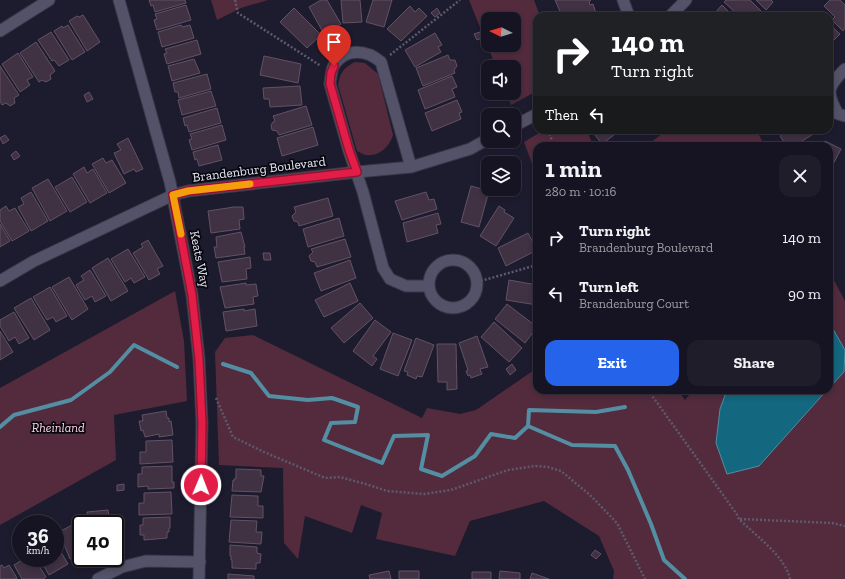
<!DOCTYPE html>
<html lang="en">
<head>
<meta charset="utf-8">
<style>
  :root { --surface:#161422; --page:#1f1d2a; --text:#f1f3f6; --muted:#9e9ea5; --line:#353340; --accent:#2563eb }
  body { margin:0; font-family:"Zilla Slab",serif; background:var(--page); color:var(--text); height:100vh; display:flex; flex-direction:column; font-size:15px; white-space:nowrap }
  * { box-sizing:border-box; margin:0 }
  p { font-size:13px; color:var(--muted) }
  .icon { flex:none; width:22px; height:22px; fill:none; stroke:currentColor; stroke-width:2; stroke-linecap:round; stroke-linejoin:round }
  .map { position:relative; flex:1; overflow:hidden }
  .panel { position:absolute; left:533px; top:142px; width:300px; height:252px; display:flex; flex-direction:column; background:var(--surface); border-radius:12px; box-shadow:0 2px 6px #0003,0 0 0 1px var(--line) }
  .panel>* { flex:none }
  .banner { position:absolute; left:533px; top:12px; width:300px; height:122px; border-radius:12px; box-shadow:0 2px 6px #0003,0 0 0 1px var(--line); background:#202124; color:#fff; overflow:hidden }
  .needle { width:26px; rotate:275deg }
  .buttons { position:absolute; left:481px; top:12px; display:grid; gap:8px }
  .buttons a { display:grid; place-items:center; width:40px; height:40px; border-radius:8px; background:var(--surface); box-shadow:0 2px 6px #0003,0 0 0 1px var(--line); font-size:20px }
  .speed { position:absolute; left:12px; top:515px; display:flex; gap:8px; font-size:20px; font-weight:700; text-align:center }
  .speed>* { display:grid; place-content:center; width:52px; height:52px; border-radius:50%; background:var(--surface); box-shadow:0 2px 6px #0003,0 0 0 1px var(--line); line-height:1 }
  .speed small { font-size:10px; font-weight:400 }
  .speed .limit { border:2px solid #111; border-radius:6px; background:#fff; color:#111 }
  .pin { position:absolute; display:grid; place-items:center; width:34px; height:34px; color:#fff; margin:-41px -17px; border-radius:50% 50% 50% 0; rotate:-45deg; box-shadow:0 0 4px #0007 }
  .pin .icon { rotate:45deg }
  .me { position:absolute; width:44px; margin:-22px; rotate:1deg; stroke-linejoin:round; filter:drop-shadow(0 0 3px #0008) }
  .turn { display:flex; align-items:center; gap:14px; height:84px; padding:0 12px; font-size:18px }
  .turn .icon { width:52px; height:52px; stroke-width:2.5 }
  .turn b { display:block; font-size:28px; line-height:34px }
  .then { display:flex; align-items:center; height:38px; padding:0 12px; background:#0003; gap:8px; font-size:15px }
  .round { display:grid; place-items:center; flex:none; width:42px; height:42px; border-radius:12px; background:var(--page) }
  .head { display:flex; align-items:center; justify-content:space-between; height:68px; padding:0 12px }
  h1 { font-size:24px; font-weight:700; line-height:30px }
  .cta { display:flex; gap:8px; margin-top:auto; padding:8px 12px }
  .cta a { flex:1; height:46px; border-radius:12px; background:var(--accent); color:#fff; font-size:16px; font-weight:700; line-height:46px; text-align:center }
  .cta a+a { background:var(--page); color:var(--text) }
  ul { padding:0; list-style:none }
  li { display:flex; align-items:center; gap:12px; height:56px; padding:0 12px }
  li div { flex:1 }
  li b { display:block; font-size:15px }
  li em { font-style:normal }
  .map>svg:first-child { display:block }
  .green { fill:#532b3d; fill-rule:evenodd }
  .water { fill:#13677f; stroke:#538ea3 }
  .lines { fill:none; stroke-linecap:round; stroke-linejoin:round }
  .stream { stroke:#538ea3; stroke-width:4 }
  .building { fill:#403143; stroke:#625265 }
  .minor-casing { stroke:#393847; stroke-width:13 }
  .tertiary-casing { stroke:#393847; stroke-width:13 }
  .path { stroke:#5c5a6c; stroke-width:2.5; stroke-dasharray:2 2; stroke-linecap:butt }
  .minor { stroke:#535268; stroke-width:11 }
  .tertiary { stroke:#535268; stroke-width:11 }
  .route-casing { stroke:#92132f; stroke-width:10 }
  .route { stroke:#e11d48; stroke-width:7 }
  .slow { stroke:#f59e0b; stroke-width:7 }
  .labels { text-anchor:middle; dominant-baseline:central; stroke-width:3.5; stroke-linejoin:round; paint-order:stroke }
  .street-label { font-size:13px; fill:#e9e9f6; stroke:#07070f }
  .park-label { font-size:13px; font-style:italic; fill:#fcd1e2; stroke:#07070f }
</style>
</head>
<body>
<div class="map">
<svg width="845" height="579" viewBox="0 0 845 579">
  <rect width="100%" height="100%" fill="#1d1b2e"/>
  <path class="green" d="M211 0H268L241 8 217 20Z
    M469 0H534L540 16H537V91L511 105 507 93H514V67H496ZM488 19H514V45H488Z
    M355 62 365 63 378 74 393 135C390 146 379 157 366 155 363 155 360 152 357 151L338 85C340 73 343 68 355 62Z
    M544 130H587L593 146H537V177L524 142Z
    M667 130H756L765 146H729L727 144 724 146H646Z
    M829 271 845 301V350L829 322Z
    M175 291 184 341 187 401 114 415 116 460 0 525V388Z
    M253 335 422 418 427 408 460 414 476 410 537 368V390H678L685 400 693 390H727L720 409 759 466 827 390H829V388L844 372 845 365V579H613L614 571 599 536 544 501 470 521 455 556 376 539 382 513 361 505 352 533 305 516 298 559 284 543 283 468 219 465 215 352 225 338Z"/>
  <path class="water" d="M829 322 845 350 844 372 829 388Z
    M727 390H827L759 466 727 474 716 443 720 409Z"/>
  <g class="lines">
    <path class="stream" d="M223 364 251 373 269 396 308 400 332 398 358 407 355 422 331 423 324 440 382 463 394 436 428 435 421 469 442 476 475 456 491 434 515 438 528 426 529 410 596 412 625 407
      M528 426 572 445 615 446 628 470 651 524 664 560 685 579
      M0 427 14 415 71 400 110 372 134 345 177 367"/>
  </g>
  <path class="building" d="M149 0H185L186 3 155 12 153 5 151 6Z
    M321 0H327L341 24 324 34 309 7Z
    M341 0H360L362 22 343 23Z
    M373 0H392L384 27 366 22Z
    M555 0H591L589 2 590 5 593 4 597 16H562Z
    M726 0H750L761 11 756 16H739L724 2Z
    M756 0H771L773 2 766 10Z
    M830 0H840L845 5V28L843 31 832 20 835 17 824 6Z
    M186 5 191 20 157 30 154 20 157 19 155 14Z
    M722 5 733 16H712Z
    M410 6 415 12 419 8 427 16 401 41 387 29Z
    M294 8 321 35 307 48 280 22Z
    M437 8 440 13 435 17 431 13Z
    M83 15 100 42 87 51 69 21 77 16 79 17Z
    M829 24 840 34 829 45Z
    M68 25 85 52 72 60 54 31 62 26 63 28Z
    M181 25 182 27 190 25 194 38 162 47 158 32Z
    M51 32 69 60 59 66 54 60 52 61 38 40Z
    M480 32 482 38 477 40 474 34Z
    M435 33 442 45 438 47 441 52 415 67 405 50Z
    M197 40 201 54 167 64 164 54 167 53 165 49Z
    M36 42 55 71 50 75 51 79 46 82 42 80 39 82 20 53Z
    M18 53 33 77 27 80 30 85 20 92 2 64Z
    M448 55 450 60H455L457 66 454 70 455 73 423 86 416 68Z
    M264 56 301 64 298 83 260 75Z
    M194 59 200 73 172 81 168 66Z
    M0 66 19 95 14 98 15 103 10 106 6 103 2 105 0 101Z
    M207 74 211 89 179 98 178 92H175L173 83Z
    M452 76 457 87 452 89 455 97 425 109 418 90Z
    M300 86 302 105 270 107 269 99H264L263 88Z
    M211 91 216 106 182 115 178 100Z
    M89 92 93 99 87 102 84 95Z
    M457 100 462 112 459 113 461 119 432 131 425 113Z
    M306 106 312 125 279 135 277 131 272 130 271 125 273 122 275 121 273 116Z
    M217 108 221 123 189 132 187 125 185 126 183 118Z
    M222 125 226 140 192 150 189 140 192 139 190 134Z
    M313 127 318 145 282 156 277 138Z
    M591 130H616V131L613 133 614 135 602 144Z
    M788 130H812L815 133 794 146H782L781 145 784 142 780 136Z
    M5 135 9 140 3 144 0 138Z
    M128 138 143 169 136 172 134 169 124 174 114 153 121 150 117 144Z
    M825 141 841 149 829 172V146H822Z
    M218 145 222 160 199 166 197 159 195 160 193 152Z
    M16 151 20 156 14 160 11 155Z
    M103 158 106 163 112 160 126 183 109 193 92 164Z
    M84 167 87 173 93 169 107 193 90 203 73 174Z
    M72 177 87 202 70 212 55 187Z
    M48 179 67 211 50 221 32 188Z
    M471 186 489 191 479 227 461 222Z
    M31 192 48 221 31 231 18 207 24 204 21 198Z
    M426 192 429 200 434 199 437 209 402 220 395 201Z
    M328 198 333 216 299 226 298 222 294 221 292 216 296 212 294 207Z
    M6 206 9 211 15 208 29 231 12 241 0 221V210Z
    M499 206 505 210 504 212 514 218 496 246 480 236Z
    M234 207H243L244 219 239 220 240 229 211 233 208 211Z
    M438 213 441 224 436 225 438 233 407 242 403 223Z
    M339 218 344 236 308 247 303 229Z
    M0 224 10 241 0 247Z
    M241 232 245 247H244L245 254 216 258 214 247H217L216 237Z
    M528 233 537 250 506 266 498 248Z
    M345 239 351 257 317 267 315 262 311 261 309 256 313 252 311 249Z
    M148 240 163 266 157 269 160 274 149 280 133 253 143 247 141 244Z
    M128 249 145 277 134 283 131 278 125 282 111 259Z
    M263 253H270L271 260H264Z
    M250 257 251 268 246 269 247 279 222 282 218 262Z
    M108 258 128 291 111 301 92 268Z
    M350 260 356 278 321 291 314 273Z
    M90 270 106 296 95 302 92 296 85 300 76 285 84 280 81 276Z
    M69 277 88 309 72 320 52 287Z
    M509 280 537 285V305L506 300Z
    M246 283V285L256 284 258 296 253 297 254 304 225 308 220 287Z
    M350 283 358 301 324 317 315 300Z
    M50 287 67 316 56 322 53 317 47 320 33 297Z
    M31 298 50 330 34 340 14 308Z
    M360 303 373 318 344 343 331 328Z
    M507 304 537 327 525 343 495 319Z
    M244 309V311L255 309 257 326 226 331 223 312Z
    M14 312 29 338 19 344 15 337 9 341 0 326V320Z
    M375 320 391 332 373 356 377 359 372 366 353 351Z
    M494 322 522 348 509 362 481 337Z
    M0 331 13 352 0 360Z
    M393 333 412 340 398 376 380 369Z
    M477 336 488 367 480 369 482 374 471 378 470 375 468 376 466 371 468 370 459 343Z
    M416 338 434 345 422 377 417 376 416 379 407 375 408 372 404 371Z
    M437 344H456L457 389 447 390V382H438Z
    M512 364 516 370 510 375 506 369Z
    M166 411 167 418H169V422L171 421 173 435 159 437V434L145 437 143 430 141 431 139 421H143L142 415Z
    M172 440 173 462 140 464V452H146V441Z
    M172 466V482H174V488L148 489V486L138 487V474H142V467Z
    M236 469 261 470V476H264L261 492 232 491 233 480H235V478H236Z
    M124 484V490L117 491V485Z
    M171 492 172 514 139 515V503H144V493Z
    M232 495 258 496V506H263V518L230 517Z
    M108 510 110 524H88L87 512Z
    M170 517V528H169V532H167V538L144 540V535H140V525H143V518Z
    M231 520 257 521 256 532H262L261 544 229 542Z
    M74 524 75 527 80 525 81 528V553L80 554V555L70 559 59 532Z
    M55 542 68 564 49 575 39 558H55Z
    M230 545 257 547V553L261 554 260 563H256V569L232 568V560H231V556H230Z
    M595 550 601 554 596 559 591 555Z
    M25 558H34L46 577 43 579H22L14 565Z
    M2 565 4 568 9 565 17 578 16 579H0V566Z
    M389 571 391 579H370L369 575Z
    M399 571H419V579H399Z
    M500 571 520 573V579H499Z
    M472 572H491V579H472Z
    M532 573 549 579H530Z
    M228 574 254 576V579H228Z"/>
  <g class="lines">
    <defs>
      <path id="minor" d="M623 0 629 16
        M670 16 686 0
        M0 31 49 0
        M845 69C827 87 826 92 838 114L845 116
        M514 126 537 114
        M411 167 381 62C367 50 346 47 334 65 331 71 331 77 330 84L349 151 363 192 383 268 390 279 406 286H428
        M429 284a24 24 0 1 1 48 0a24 24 0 1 1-48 0Z
        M0 281 34 261 173 195 188 191 357 172 411 167 470 149 488 139
        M98 579 122 567 146 561 200 562"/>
      <path id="tertiary" d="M119 0 170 182 192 295 199 359 202 423 199 579"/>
    </defs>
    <use href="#minor" class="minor-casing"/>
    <use href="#tertiary" class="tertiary-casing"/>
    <path class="path" d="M235 0 238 13 321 66
      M390 55 460 0
      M548 130 554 146
      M477 282 537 265
      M648 390 736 513 739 519C756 536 785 556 790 579
      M216 398 233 437 264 452 325 478 340 477 369 485 387 491 424 494 451 490 508 470 535 466 548 467 561 471 590 495 617 523 645 579
      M740 519 832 523 845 526"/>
    <use href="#minor" class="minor"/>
    <use href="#tertiary" class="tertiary"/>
  </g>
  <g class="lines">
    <defs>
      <path id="route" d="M201 485 202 423 199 359 192 295 173 195 188 191 357 172 349 150 330 84 331 73 334 66"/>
    </defs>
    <use href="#route" class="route-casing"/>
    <use href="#route" class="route"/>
    <path class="slow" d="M181 234 173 195 188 191 250 184"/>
  </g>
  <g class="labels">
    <g class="street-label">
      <text transform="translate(259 169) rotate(-7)">Brandenburg Boulevard</text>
      <text transform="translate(200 259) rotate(79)">Keats Way</text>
    </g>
    <g class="park-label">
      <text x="58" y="427">Rheinland</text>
    </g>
  </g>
</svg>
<div class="buttons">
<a><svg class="needle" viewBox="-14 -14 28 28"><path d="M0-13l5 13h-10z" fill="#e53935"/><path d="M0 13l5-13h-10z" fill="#9e9ea5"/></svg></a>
<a><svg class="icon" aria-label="sound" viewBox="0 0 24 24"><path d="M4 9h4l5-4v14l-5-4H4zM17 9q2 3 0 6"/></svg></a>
<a><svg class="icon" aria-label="search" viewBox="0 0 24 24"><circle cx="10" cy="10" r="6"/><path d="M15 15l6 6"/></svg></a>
<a><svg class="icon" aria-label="layers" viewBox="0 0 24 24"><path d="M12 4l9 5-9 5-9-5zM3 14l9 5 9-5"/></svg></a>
</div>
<div class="speed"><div>36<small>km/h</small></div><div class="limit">40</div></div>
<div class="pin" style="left:334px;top:66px;background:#d93025"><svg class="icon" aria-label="arrive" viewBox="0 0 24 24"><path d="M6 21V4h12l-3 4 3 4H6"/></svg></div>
<svg class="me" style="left:201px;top:485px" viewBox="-20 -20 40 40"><circle r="17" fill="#e11d48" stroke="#fff" stroke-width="3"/><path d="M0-11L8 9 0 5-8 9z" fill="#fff"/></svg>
<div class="banner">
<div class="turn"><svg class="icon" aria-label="right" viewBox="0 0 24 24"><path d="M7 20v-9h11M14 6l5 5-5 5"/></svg><div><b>140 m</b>Turn right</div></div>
<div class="then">Then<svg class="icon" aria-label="left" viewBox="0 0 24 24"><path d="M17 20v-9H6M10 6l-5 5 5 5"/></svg></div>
</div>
<section class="panel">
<div class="head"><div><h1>1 min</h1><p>280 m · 10:16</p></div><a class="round"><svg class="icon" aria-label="close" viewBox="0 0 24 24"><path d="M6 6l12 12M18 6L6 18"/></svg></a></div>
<ul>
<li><svg class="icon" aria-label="right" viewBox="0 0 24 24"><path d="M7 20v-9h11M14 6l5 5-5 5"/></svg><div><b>Turn right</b><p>Brandenburg Boulevard</p></div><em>140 m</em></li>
<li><svg class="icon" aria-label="left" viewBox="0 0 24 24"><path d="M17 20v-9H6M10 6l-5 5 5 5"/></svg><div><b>Turn left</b><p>Brandenburg Court</p></div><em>90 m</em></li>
</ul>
<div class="cta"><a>Exit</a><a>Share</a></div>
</section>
</div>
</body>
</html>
